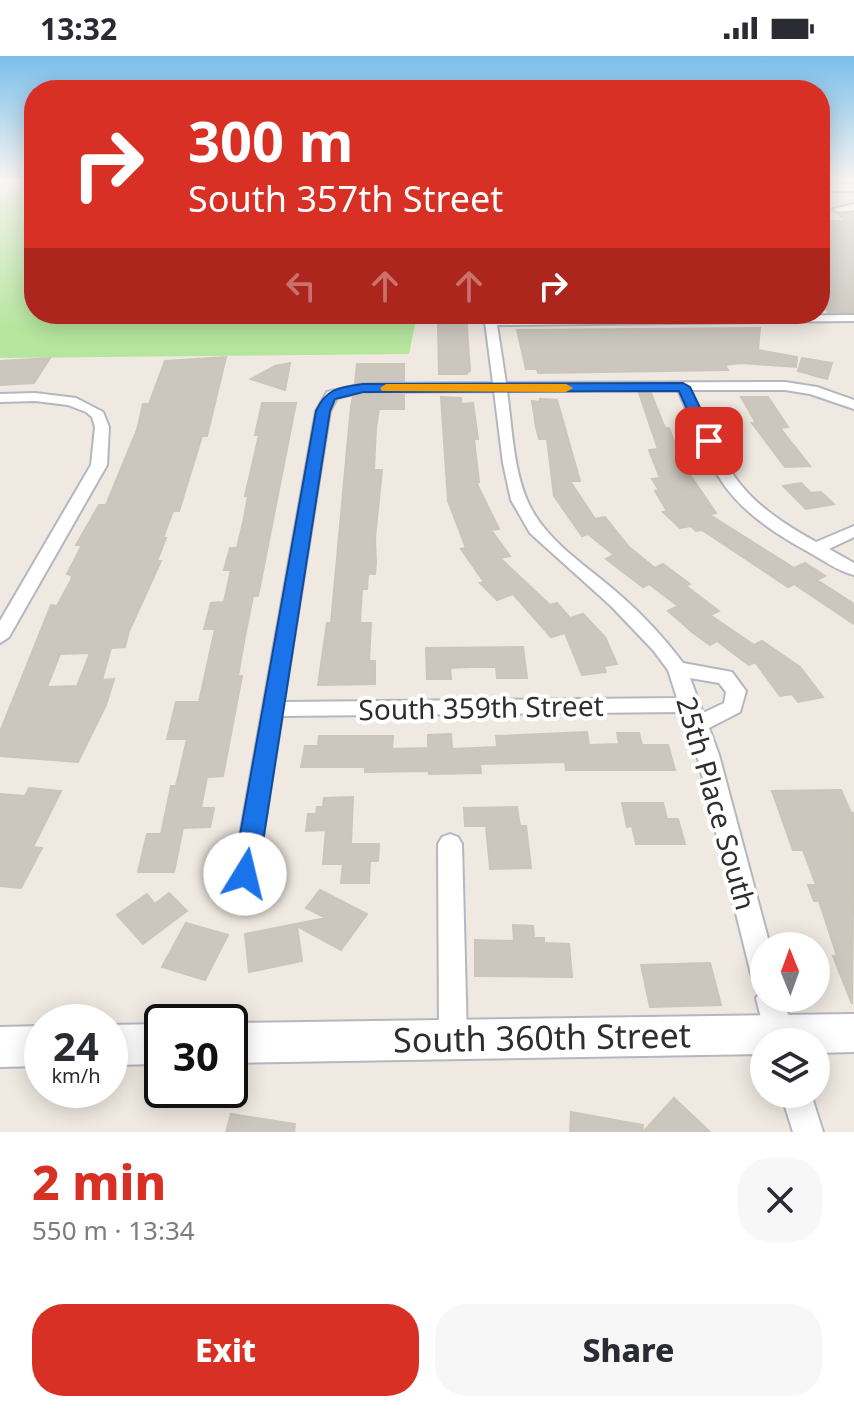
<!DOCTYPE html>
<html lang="en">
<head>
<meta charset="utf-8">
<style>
  :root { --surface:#fff; --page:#f7f7f7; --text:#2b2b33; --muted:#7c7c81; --accent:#d93025 }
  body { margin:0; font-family:"Noto Sans",sans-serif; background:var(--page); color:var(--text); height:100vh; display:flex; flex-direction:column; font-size:30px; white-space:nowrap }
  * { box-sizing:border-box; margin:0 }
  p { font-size:26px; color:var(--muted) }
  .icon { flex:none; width:44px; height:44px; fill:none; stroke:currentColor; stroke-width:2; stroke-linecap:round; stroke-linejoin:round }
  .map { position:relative; height:1076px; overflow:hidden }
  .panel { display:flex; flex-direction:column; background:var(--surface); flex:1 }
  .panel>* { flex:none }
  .top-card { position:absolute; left:24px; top:24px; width:806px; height:244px; border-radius:32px; box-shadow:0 4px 20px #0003; background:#d93025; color:#fff; overflow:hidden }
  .needle { width:52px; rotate:359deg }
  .buttons { position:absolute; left:750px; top:876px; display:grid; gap:16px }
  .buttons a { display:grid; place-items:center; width:80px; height:80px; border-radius:50%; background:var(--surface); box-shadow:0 4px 20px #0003; font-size:40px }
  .speed { position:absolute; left:24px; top:948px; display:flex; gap:16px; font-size:40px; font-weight:700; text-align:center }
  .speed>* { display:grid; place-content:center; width:104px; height:104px; border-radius:50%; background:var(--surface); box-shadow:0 4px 20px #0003; line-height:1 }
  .speed small { font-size:20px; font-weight:400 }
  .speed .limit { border:4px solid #111; border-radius:12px; background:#fff; color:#111 }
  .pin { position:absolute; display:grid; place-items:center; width:68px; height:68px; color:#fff; margin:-34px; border-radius:16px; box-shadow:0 4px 12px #0006 }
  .me { position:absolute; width:88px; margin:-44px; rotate:9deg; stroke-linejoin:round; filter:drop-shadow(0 0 6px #0008) }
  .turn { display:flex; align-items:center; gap:28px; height:168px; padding:0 32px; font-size:36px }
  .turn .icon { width:104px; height:104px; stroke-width:2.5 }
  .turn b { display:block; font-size:56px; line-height:68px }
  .lanes { display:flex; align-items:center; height:76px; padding:0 32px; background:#0003; justify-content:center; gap:40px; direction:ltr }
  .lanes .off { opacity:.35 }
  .round { display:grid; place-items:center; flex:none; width:84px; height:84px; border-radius:32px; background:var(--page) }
  .overview { display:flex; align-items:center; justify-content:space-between; height:136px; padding:0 32px }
  h1 { font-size:48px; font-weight:800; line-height:60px; color:var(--accent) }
  .cta { display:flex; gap:16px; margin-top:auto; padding:16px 32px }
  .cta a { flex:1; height:92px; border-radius:32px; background:var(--accent); color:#fff; font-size:32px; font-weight:800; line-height:92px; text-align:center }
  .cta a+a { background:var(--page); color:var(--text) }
  .status { display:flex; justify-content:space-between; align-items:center; height:56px; padding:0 40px; background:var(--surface); direction:ltr }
  .status svg { height:22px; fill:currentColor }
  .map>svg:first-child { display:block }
  .green { fill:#b6e59e }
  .building { fill:#cbc7bf; stroke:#cbc5ba; stroke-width:2; fill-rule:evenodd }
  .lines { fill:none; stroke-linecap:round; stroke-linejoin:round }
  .street-casing { stroke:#b4b7c1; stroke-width:4 }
  .secondary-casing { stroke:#b4b7c1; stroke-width:4 }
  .street { fill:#fff; fill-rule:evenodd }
  .secondary { fill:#fff; fill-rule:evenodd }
  .route { fill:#1a73e8; stroke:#114b97; stroke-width:2 }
  .slow { fill:#f59e0b }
  .labels { text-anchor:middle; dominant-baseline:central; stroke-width:8; stroke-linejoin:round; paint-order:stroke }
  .street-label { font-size:28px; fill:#2e2e2e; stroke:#fff }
  .near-street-label { font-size:34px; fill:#2e2e2e; stroke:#fff }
</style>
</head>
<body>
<div class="status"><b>13:32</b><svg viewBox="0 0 49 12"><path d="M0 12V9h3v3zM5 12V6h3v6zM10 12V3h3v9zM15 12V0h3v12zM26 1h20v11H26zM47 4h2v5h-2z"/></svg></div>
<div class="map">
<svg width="854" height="1076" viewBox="0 0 854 1076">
  <rect width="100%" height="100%" fill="#efe9e1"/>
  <path class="green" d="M30 124H34V258H417L409 298 0 302V141Z"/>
  <path class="building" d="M854 157V256H828L820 246V165H845L839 159Z
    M443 258H466L470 315 466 318H439L438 269H444Z
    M760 272 758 294 797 301 796 311 741 307 725 309 728 314 538 317 537 313H526L517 274Z
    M226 301 207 380H202L179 455H173L163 482H166L157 505H161L129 575 125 591 111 592 102 624 114 623 106 649 78 706 0 700V676L51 549 57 550 71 524 72 519 67 518 82 489H76L99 449H106L137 374 143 348H149L165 305ZM90 597 77 630 47 631 60 598Z
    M50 302 34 327 0 329V305Z
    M802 302 832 307 827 323 798 315Z
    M290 307 285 334 251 323 275 310Z
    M357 308H404V325L355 327Z
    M639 337H651L665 372H669L687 420 690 419 716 457 710 459 794 512 805 507 825 520 817 524 854 548V568L794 528 788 531 702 474 696 475 691 470 680 472 663 456 667 455 655 435 659 434 652 423 660 422 649 394 658 393Z
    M363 339H404V353H379L376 372 374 414H382L375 482 376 507 375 518H368L367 533H362L360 567H371L369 605H375V628L318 629 327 567H331L351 350 353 341Z
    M441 341 461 342V348L473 347 478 383H474L479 426H476L499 473 491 474 510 500 500 502 550 549 557 547 570 562 583 558 605 581 617 608 604 610 606 616 582 619 565 577 551 581 513 538 497 544 480 527 484 526 461 493 466 492 448 445Z
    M741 341H768L788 371 780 372 810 410 785 411 752 367H756Z
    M540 343 557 344 580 425H570L595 463 605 461 629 491 655 512 663 508 690 528 686 530 719 555 710 559 754 589 762 585 800 611 823 641 798 646 792 638 780 640 755 606 749 609 717 585 710 589 692 576 668 555 678 550 649 528 643 531 606 503 614 499 588 478 582 480 554 440 547 383H539L536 371 532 345 540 346Z
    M262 347H296L258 540H253L245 580 238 620H242L223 720 207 721 201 752H214L210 771 183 772 174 816H138L147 778H161L171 730H176L187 683H167L176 646H199L215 573H204L211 547 224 546 231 514H224L230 492H237L244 462 248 440H245L259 379H255Z
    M801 427 811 437 821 436 834 448 806 453 783 430Z
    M523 591 527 622H497L496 611H469L450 612 451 623H427L426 592Z
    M587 676 589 689 619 688 617 677H639L642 689H668L675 714H566L565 706 480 708 481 717 429 718V715L365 716V711H301L305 690H318L319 680H393L392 693 428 692V679L451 678 452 693 497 691 496 680Z
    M29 732 61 735 33 791 42 792 21 832 0 830V738L25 740Z
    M841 734 851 757H854L852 948 833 900H837L819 845H814L808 829H816L803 794H793L772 735Z
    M353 741 351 788H379L378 805H370L369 827H341L343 808H323L326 774 306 775 308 758H316L317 751H323L324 742Z
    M622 747H663L667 763H678L685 788H636L632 770 627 771Z
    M517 751 520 770H526L531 812 490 813 486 770H465L464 752Z
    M320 834 367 858 341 894 297 870 302 905 249 916 245 878 326 862 306 852Z
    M169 837 187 855 143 888 117 859 147 838 155 848Z
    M186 867 228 879 205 924 162 911Z
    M513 869 533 870 534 882H544V887L569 888 572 921 475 920V884L514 885Z
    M710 907 721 949 650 951 641 909Z
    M674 1042 710 1076H643Z
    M571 1056 643 1069 642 1076H570Z
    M231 1058 295 1068 294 1076H226Z"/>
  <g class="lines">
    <defs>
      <path id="street" d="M820 129H854V135H820Z
        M854 148V154L838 156 833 153Z
        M484 258H496V262L854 259V265L497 269 506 327 785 326 817 331 854 344V353L810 338 785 334H691C728 416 734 440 816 486L854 470V481L829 493 854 507V519C837 515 820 502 805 494 721 447 714 418 678 334L507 335C512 370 513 411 527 444 544 485 589 511 621 540 644 560 665 583 683 607L732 616 746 635 740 656 709 672 719 699 770 890H764V930L755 927 751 918 697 699 682 656 282 660 257 818 254 825 245 828 236 825 233 818 316 355 327 336 363 328 493 327ZM494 335 503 407 511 444 530 477 611 550 653 594 668 614 677 642 284 646 330 355 337 342 363 336ZM690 622 719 627 726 636 724 647 703 657Z
        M35 337 76 342 103 356 109 371 107 409 9 581 0 587V565L91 409 95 371 92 361 86 356 68 349 35 345 0 346V338Z
        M450 778 458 781 462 788 467 982 463 992 453 996 443 992 439 982 438 788 442 781Z
        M764 932V942H784L795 986H767L756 942Z
        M781 1038H811L823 1076H793Z"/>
      <path id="secondary" d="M854 958V996L816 997V986H764V998L230 1007V967Z
        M162 968V1008L110 1009V969Z
        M42 970V1010L0 1011V971Z"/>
    </defs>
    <use href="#street" class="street-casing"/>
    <use href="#secondary" class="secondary-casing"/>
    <use href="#street" class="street"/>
    <use href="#secondary" class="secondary"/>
  </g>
  <linearGradient id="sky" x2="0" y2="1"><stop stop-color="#7abfeb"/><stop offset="0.45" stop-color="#f8f5f2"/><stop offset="1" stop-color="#f8f5f2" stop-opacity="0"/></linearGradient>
  <rect width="854" height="274" fill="url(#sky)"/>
  <path class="route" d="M683 327 690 331 716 385 714 388H703L701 385 679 335 363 336 335 343 330 355 258 818 254 826 245 829 237 826 233 818 316 355C326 333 339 331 363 328Z"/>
  <path class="slow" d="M386 328H566L573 332 566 336 382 335 380 332Z"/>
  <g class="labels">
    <g class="street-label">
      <text transform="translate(481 651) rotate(-1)">South 359th Street</text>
      <text transform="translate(717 747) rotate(74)">25th Place South</text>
    </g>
    <g class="near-street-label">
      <text transform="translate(542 981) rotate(-1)">South 360th Street</text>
    </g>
  </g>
</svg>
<div class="buttons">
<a><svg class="needle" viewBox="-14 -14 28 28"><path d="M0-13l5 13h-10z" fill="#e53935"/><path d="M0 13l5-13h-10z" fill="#7c7c81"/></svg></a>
<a><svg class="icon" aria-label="layers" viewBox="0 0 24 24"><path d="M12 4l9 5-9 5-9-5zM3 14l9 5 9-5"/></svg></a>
</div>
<div class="speed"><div>24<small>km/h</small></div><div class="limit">30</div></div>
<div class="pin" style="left:709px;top:385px;background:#d93025"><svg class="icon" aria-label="arrive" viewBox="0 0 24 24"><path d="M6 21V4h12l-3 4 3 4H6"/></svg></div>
<svg class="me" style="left:245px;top:818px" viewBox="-20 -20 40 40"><circle r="19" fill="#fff"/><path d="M0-13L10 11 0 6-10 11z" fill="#1a73e8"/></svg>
<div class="top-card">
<div class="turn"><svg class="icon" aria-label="right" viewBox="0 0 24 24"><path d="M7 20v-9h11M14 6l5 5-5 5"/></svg><div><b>300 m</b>South 357th Street</div></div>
<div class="lanes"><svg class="icon off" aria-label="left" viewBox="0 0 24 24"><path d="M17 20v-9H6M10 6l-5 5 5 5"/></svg><svg class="icon off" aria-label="ahead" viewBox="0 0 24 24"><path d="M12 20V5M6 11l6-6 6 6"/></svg><svg class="icon off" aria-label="ahead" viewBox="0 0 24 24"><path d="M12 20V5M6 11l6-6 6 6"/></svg><svg class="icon" aria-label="right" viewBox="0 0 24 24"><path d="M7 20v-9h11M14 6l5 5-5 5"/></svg></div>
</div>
</div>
<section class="panel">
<div class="overview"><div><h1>2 min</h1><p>550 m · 13:34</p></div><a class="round"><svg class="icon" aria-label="close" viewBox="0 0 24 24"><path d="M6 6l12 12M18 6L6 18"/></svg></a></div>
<div class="cta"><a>Exit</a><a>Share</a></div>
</section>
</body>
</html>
